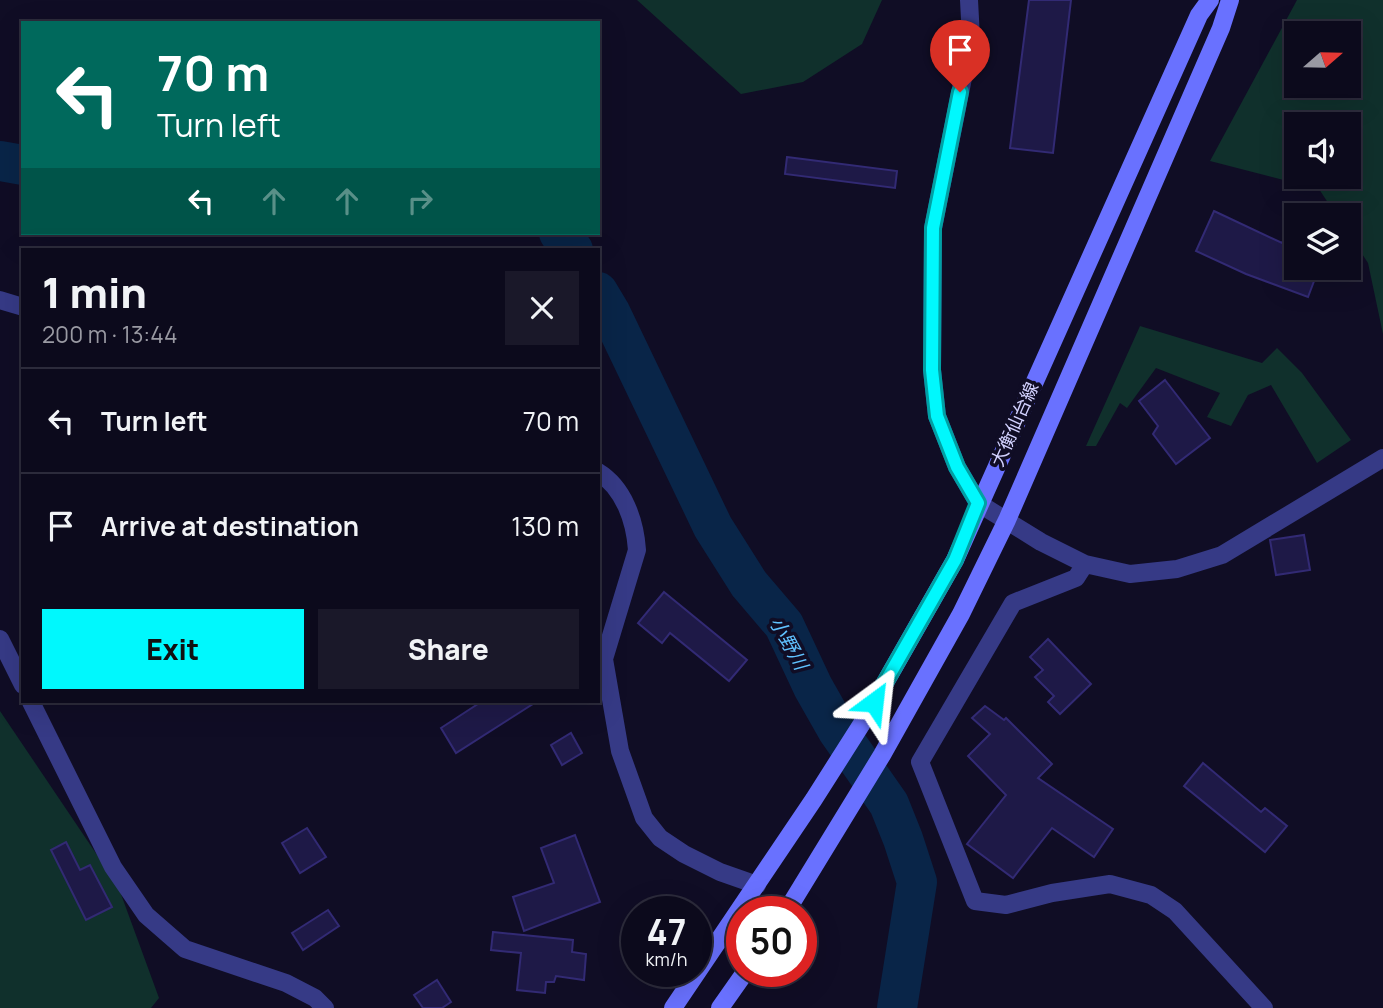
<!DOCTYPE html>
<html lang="en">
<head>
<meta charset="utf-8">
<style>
  :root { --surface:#0c0a1c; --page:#1a1829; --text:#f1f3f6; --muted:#9a9aa3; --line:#2c2b3b; --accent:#00f8fd }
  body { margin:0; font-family:Manrope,"Noto Sans JP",sans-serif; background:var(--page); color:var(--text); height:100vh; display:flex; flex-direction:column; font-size:26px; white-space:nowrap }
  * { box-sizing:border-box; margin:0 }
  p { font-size:23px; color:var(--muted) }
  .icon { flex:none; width:38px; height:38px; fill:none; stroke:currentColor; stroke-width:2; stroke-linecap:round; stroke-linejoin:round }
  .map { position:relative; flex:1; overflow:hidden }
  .sheet { position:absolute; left:21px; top:248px; width:579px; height:455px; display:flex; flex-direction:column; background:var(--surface); border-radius:0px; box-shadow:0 7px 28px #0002,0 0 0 2px var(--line) }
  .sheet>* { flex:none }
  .top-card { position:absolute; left:21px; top:21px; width:579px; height:214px; border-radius:0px; box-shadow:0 7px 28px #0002,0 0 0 2px var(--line); background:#00695c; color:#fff; overflow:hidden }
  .needle { width:46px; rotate:70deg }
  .fabs { position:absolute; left:1284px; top:21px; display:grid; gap:14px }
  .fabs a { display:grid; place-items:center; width:77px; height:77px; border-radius:0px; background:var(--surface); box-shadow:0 7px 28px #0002,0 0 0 2px var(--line); font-size:35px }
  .speed { position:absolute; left:621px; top:896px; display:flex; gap:14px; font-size:35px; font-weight:700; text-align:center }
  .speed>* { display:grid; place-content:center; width:91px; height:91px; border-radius:50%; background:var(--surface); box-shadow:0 7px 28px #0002,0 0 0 2px var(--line); line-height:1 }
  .speed small { font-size:18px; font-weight:400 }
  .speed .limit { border:10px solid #d22; background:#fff; color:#111 }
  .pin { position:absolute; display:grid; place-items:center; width:60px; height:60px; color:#fff; margin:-72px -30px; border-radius:50% 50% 50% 0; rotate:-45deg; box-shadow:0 0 7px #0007 }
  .pin .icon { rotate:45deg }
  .me { position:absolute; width:77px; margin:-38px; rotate:30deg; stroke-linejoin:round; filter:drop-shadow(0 0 5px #0008) }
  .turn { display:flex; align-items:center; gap:24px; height:147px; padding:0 21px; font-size:32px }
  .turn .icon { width:91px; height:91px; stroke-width:2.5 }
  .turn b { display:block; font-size:49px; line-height:60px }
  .lanes { display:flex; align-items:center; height:66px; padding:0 21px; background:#0003; justify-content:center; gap:35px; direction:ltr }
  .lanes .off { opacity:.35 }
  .round { display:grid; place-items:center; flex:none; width:74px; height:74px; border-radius:0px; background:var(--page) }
  .headline { display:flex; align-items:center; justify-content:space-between; height:119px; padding:0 21px }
  h1 { font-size:42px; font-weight:800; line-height:52px }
  .primary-button { display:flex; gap:14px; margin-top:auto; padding:14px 21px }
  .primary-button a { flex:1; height:80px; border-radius:0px; background:var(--accent); color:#111; font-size:28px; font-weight:800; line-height:80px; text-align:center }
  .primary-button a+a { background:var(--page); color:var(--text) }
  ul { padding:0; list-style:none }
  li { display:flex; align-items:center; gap:21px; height:105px; padding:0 21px; border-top:2px solid var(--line) }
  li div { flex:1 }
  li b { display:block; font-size:26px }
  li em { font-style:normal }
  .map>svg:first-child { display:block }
  .green { fill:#10302c; fill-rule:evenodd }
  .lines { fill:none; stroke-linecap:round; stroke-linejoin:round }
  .river { stroke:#092548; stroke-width:40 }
  .building { fill:#1e1947; stroke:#322a74; stroke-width:2 }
  .street { stroke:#363a86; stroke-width:18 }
  .secondary { stroke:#6971ff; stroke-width:18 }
  .route-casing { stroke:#00a1a4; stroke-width:18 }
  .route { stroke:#00f8fd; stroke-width:12 }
  .labels { text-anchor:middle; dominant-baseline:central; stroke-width:7; stroke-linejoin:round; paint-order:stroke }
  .street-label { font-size:18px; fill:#d3d2ff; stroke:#100d25 }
  .water-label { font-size:19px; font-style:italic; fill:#60c2ff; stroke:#100d25 }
</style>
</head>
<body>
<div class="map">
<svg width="1383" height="1008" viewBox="0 0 1383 1008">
  <rect width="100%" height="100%" fill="#100d25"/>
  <path class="green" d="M637 0H882L862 44 803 82 741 94Z
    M1297 0H1383V334L1368 263 1349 234V215H1336L1319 189 1210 161ZM1349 33V86H1297V33ZM1349 124V177H1297V124Z
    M1140 326 1262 363 1277 348 1302 373 1351 440 1317 463 1271 385 1248 395 1231 426 1207 417 1220 393 1156 368 1127 408 1120 403 1096 446H1086Z
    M0 711 118 886 159 998 151 1008H0Z"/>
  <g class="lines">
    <path class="river" d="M0 161 23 165
      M559 233 573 250
      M598 292 610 312 713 527 749 584 784 625 813 687 838 731 889 804 903 839 917 882 897 1008"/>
  </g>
  <path class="building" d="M1029 0H1071L1053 153 1010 148Z
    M787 157 897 171 895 188 785 174Z
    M1214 211 1282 243 1283 241 1297 246V268H1319L1308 297 1246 274 1196 251Z
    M1165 380 1210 438 1176 464 1153 434 1158 426 1139 401Z
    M1304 535 1310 570 1276 575 1270 540Z
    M664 592 747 660 729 681 670 633 662 643 638 623Z
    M1048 639 1091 684 1060 714 1048 702 1054 696 1035 677 1043 670 1030 657Z
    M481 702H536L456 753 441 728Z
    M985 706 1004 720 1006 718 1052 764 1038 778 1113 829 1094 857 1052 828 1013 878 967 844 1006 795 968 756 990 734 972 718Z
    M571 733 582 753 562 765 551 745Z
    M1203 763 1261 812 1265 808 1287 826 1265 852 1184 786Z
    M307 828 326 857 300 873 282 843Z
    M575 835 600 902 524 931 513 897 554 883 541 848Z
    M66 842 80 870 90 865 112 907 86 920 51 850Z
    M328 910 339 926 303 950 292 933Z
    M493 932 573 940 572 952 586 954 584 980 556 976 554 982H546L545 993 517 990 521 953 491 950Z
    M437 980 451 1002 442 1008H423L414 995Z"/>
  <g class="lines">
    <path class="street" d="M969 0 971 38 933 228 932 370 937 416 957 467 978 503 1041 542 1085 564 1130 574 1177 569 1222 555 1383 458
      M0 300 23 307
      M598 472C624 488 635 521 637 550L604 659 620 751 644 818 660 838 684 854 720 872 757 885
      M1085 564 1076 578 1013 603 920 762 975 901 1006 905 1052 893 1110 884 1151 895 1175 911 1264 1008
      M0 639 23 685
      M31 702 113 867 146 915 185 949 286 983 315 998 325 1008"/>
    <path class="secondary" d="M786 912 882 755 961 614 1007 520 1221 28 1230 0
      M673 1008 814 799 861 725 955 560 1199 15 1210 0
      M720 1008 746 971"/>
  </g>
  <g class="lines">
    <defs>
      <path id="route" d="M874 702 955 560 978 503 957 467 937 416 932 370 933 228 960 92"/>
    </defs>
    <use href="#route" class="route-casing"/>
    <use href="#route" class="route"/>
  </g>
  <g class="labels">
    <g class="street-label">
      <text transform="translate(1014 424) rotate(-66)">大衡仙台線</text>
    </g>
    <g class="water-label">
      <text transform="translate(789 643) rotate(61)">小野川</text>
    </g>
  </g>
</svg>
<div class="fabs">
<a><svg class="needle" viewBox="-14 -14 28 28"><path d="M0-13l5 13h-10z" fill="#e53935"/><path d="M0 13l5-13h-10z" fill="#9a9aa3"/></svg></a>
<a><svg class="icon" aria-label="sound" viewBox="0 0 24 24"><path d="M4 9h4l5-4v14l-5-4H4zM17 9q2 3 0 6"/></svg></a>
<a><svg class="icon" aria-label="layers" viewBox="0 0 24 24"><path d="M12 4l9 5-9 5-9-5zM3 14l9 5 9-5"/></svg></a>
</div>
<div class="speed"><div>47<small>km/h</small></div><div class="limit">50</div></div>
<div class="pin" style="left:960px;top:92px;background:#d93025"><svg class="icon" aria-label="arrive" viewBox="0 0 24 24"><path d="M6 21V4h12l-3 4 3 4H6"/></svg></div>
<svg class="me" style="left:874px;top:702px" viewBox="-20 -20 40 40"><path d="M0-17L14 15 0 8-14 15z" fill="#00f8fd" stroke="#fff" stroke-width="4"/></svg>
<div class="top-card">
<div class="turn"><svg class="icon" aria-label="left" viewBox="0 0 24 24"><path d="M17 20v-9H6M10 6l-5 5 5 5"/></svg><div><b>70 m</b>Turn left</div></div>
<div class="lanes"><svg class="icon" aria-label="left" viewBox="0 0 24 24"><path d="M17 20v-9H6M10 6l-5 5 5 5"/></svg><svg class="icon off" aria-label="ahead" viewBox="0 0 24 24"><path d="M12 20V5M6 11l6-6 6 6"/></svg><svg class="icon off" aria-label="ahead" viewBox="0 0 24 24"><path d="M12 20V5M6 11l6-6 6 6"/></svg><svg class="icon off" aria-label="right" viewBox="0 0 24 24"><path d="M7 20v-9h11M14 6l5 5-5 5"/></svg></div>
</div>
<section class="sheet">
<div class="headline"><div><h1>1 min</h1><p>200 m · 13:44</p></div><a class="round"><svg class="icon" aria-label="close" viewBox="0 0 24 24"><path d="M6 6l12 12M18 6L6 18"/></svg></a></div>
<ul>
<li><svg class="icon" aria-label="left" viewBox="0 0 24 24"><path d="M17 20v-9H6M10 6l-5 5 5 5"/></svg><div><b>Turn left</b></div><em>70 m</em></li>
<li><svg class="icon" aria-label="arrive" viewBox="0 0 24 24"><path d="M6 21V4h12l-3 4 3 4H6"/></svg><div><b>Arrive at destination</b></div><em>130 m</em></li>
</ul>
<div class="primary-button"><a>Exit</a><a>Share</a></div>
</section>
</div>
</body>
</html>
